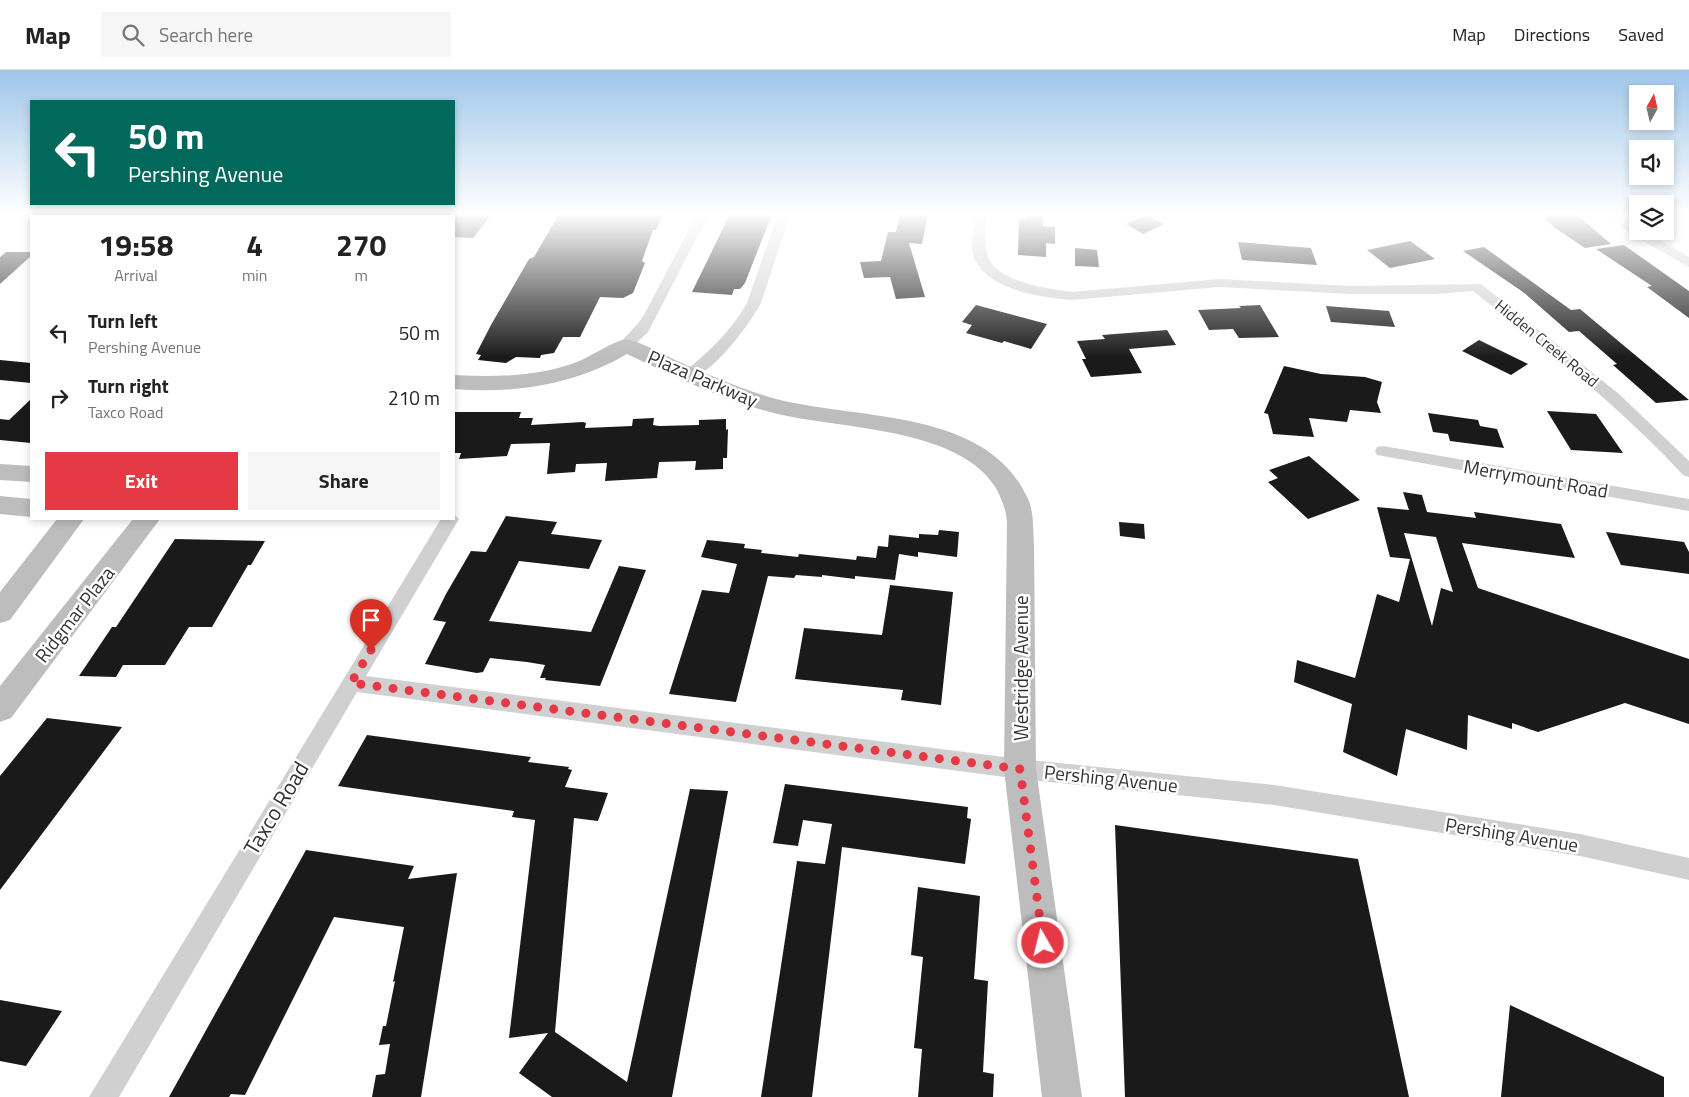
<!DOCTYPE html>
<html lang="en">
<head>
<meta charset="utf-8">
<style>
  :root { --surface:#fff; --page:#f6f6f6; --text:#222; --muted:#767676; --line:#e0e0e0; --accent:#e63946 }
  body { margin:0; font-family:"Titillium Web",sans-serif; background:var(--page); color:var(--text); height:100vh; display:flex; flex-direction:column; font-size:19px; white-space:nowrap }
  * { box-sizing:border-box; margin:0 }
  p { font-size:16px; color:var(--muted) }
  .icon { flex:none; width:28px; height:28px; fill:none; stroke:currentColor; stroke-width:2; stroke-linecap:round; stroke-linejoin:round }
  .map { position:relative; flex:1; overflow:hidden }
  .panel { position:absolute; left:30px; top:145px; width:425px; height:305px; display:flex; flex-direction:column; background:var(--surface); border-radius:0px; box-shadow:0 2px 8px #0003 }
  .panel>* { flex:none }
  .hud { position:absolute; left:30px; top:30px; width:425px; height:105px; border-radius:0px; box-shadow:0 2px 8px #0003; background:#00695c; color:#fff; overflow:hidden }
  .needle { width:32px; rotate:8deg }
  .tools { position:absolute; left:1629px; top:15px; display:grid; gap:10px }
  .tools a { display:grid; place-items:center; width:45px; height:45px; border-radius:0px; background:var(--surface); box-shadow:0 2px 8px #0003; font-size:25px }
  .pin { position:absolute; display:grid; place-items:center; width:42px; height:42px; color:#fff; margin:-51px -21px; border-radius:50% 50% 50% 0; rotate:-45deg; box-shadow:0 0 5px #0007 }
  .pin .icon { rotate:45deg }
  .me { position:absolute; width:55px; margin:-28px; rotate:352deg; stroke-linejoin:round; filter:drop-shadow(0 0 4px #0008) }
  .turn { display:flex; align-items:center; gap:18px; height:105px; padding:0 15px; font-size:22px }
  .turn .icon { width:65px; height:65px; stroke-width:2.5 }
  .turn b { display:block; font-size:35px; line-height:42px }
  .eta { display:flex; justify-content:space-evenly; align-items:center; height:85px; text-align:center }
  .eta b { font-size:30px; font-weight:700; line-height:35px }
  .action { display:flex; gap:10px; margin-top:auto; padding:10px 15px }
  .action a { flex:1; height:58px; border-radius:0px; background:var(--accent); color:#fff; font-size:20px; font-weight:700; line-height:58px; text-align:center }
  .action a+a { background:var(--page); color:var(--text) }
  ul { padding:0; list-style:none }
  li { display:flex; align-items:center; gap:15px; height:65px; padding:0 15px }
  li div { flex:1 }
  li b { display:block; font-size:19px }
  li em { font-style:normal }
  header { display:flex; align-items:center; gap:30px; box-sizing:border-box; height:70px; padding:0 25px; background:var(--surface); border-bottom:1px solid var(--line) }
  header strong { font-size:24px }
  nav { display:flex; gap:28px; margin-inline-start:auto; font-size:18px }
  .search { width:350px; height:45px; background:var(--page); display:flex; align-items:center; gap:12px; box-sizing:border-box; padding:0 18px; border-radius:0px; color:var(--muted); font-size:19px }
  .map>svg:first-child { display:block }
  .building { fill:#1a1a1a; fill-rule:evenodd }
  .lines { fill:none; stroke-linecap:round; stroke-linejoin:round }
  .street { fill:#d0d0d0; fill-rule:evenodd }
  .secondary { fill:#bdbdbd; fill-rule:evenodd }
  .route { stroke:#e63946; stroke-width:9; stroke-dasharray:0 16.2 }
  .labels { text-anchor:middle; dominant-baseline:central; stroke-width:5; stroke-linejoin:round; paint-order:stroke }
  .far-street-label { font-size:16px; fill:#333; stroke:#fff }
  .street-label { font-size:19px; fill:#333; stroke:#fff }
  .near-street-label { font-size:22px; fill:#333; stroke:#fff }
</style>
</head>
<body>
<header>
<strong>Map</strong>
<div class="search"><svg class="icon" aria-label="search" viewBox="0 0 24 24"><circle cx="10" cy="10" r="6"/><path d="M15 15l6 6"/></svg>Search here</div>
<nav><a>Map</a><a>Directions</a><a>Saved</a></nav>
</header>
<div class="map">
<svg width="1689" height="1027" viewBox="0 0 1689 1027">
  <rect width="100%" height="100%" fill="#fff"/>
  <path class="building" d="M454 144H492L473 168 454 167Z
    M559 144H663L656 160H653L642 191 645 193 633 223 623 228 600 227 580 267H563L554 283 541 285 540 288 516 287 506 293 478 290 481 285 476 284 491 255 529 189 534 187Z
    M730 144H772L745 213 740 219H734L732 225 692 222Z
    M900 144H928L922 174 909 173 925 227 896 229 890 207 864 208 860 192 881 191 888 162H896Z
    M1540 144H1576L1611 174 1585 178 1555 158Z
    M1027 145 1043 146V156L1055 157V174L1046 173V187L1018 185 1019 148 1027 149Z
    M1148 145 1164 154 1143 164 1126 154Z
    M1410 171 1435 189 1390 198 1367 180Z
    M1238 172 1311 178 1317 195 1242 190Z
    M1624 175 1689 221V248L1647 217 1652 216 1596 179Z
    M1484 177 1571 240 1580 239 1689 330 1656 333 1613 295 1617 294 1579 261 1569 262 1523 222 1463 181Z
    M1075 178 1097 180 1099 197 1075 196Z
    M6 182H31V186L0 214V187Z
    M976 235 1047 254 1031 279 1004 271 1002 273 966 263 972 255 962 252Z
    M1260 235 1279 267 1239 268 1233 259 1209 260 1198 240 1241 238 1239 236Z
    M1326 236 1389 241 1395 257 1331 252Z
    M1167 260 1176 275 1129 279 1142 303 1091 307 1082 289H1086L1077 271 1105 269 1102 265Z
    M1479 270 1528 294 1511 305 1462 281Z
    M0 290 31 293V313L0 310Z
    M1284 296 1321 304 1365 307 1382 312 1377 332 1381 343 1350 340 1347 352 1309 348 1314 367 1273 364 1268 344 1264 343Z
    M31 329V373L0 370V349L9 350Z
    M1547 341 1596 344 1623 383 1571 380Z
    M454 342H521L519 348H533L531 355 583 352 586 353 585 358 632 356 633 349 654 348 653 355 659 356 699 355V350L726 349V360L728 359 727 388H723V399L695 400 696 391 659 392 657 408 605 411 607 393 576 394 575 402 547 404 550 373 511 374 507 386 459 389 461 383H454Z
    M1428 343 1478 350 1480 356 1497 359 1504 378 1450 371 1448 364 1433 362Z
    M1309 386 1360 430 1308 449 1268 412 1278 408 1269 400Z
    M1403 422 1422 425 1427 442 1476 448 1474 442 1561 454 1575 488 1462 473 1478 518 1689 589V654L1625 633 1538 662 1512 653V659L1468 645 1467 680 1406 659 1397 706 1343 682 1352 634 1294 612 1297 590 1355 608 1377 524 1399 532 1410 489 1390 487 1377 437 1409 440ZM1404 463 1436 467 1453 522 1441 518 1432 556Z
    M506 446 557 452 551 464 602 470 589 499 519 491 489 551 591 562 619 496 646 500 600 616 545 610 546 608H540L545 595 527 592 490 588 483 602 477 603 425 594 446 552 433 550 446 524 471 481 486 482Z
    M1119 452 1144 454 1145 469 1120 466Z
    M939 460 959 462 957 487 918 482V487L899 484 895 510 855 506V509L822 505V507L796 505 794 508 768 506 736 632 669 624 702 520 729 523 737 494 701 487 707 470 745 474 744 478 762 480 761 483 798 487 799 484 856 490 857 486 876 488 878 476 888 477 889 465 919 468V464L938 465Z
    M1606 462 1684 472 1689 482V504L1621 495Z
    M175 469 265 471 251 495H248L212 557H189L165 595H123L116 607 79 606 112 557H116Z
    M890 515 953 522 941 635 901 630 903 620 795 609 804 558 882 565Z
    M47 648 122 657 0 820V706Z
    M367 665 531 687 528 692 569 697 568 699 572 700 565 717 608 723 598 751 574 748 555 962 627 1012 690 719 728 721 672 1027H552L519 1003 548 963 509 968 535 750 512 747 514 741 338 716Z
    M785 714 968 737 967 748 971 749 965 794 842 777 812 1027H761L797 791 825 794 832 754 803 750 798 776 773 773Z
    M1115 755 1358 789 1409 1027H1125Z
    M306 780 414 796 408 809 457 803 421 1027H372L376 1005 385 1004 390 974 379 975 383 956H386L395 911 393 912 404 857 334 847 245 1025 231 1024 229 1027H169Z
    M918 817 980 826 974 909 988 911 983 1002 994 1004 993 1027H918L922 979 914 978 923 887 911 885Z
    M0 930 62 941 26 996 0 991Z
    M1510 935 1664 1007V1027H1501Z"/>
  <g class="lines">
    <path class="street" d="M697 144H709L648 262 631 278H621L619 275C627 263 635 259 644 245Z
      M778 144H790L761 233C751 252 707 314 684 308L681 305 684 302C709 282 731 261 747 233Z
      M976 144H988C986 158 983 174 988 187 997 212 1049 219 1072 222L1219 209 1352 216 1481 214 1619 324 1689 391V407L1683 405C1619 336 1546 279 1473 221L1435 224H1352L1219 217 1072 230C1041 227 991 221 975 190 969 176 974 158 976 144Z
      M1607 144H1620L1638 157V161H1644L1689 187V197L1632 165Z
      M1383 376 1689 429V441L1377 385 1375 381 1377 377Z
      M454 444 459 449 366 606 1020 689 1274 715 1580 764 1689 788V810L1580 786 1274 735 1020 709 357 622 119 1027H89L441 449H454Z"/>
    <path class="secondary" d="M626 269C643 273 659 282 675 290 705 303 735 317 766 326 850 352 985 334 1028 429 1034 442 1033 460 1034 474L1036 699 1082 1027H1042L1004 699 1007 451C996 353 841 362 770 342 720 329 674 306 627 284 574 315 514 324 454 319V305C496 307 537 307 577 292 594 285 609 273 626 269Z
      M0 394 31 396V412L0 410Z
      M0 426 31 429V447L0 444Z
      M57 449H84L10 550 0 553V522Z
      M133 449H160L11 648 0 652V616Z"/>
  </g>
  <linearGradient id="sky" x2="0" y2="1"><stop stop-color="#9ec6ea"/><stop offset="0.5" stop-color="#fff"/><stop offset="1" stop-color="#fff" stop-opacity="0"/></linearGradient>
  <rect width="1689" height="288" fill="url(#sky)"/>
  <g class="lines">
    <path class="route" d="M371 580 351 613 1020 699 1043 873"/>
  </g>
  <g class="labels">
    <g class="far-street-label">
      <text transform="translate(1547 273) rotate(39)">Hidden Creek Road</text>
    </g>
    <g class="street-label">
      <text transform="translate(703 308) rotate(23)">Plaza Parkway</text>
      <text transform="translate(1536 408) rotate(10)">Merrymount Road</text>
      <text transform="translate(74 544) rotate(-52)">Ridgmar Plaza</text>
      <text transform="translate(1020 598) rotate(-90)">Westridge Avenue</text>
      <text transform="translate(1111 708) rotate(6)">Pershing Avenue</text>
      <text transform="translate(1512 764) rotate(9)">Pershing Avenue</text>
    </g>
    <g class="near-street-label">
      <text transform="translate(276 738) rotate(-59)">Taxco Road</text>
    </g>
  </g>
</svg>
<div class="tools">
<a><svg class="needle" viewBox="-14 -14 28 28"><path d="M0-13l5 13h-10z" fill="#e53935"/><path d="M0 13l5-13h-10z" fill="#767676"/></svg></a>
<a><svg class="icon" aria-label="sound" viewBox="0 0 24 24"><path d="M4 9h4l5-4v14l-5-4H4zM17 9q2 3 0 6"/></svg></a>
<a><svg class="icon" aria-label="layers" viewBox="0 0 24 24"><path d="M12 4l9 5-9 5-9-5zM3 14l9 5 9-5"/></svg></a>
</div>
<div class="pin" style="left:371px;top:580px;background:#d93025"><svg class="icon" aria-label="arrive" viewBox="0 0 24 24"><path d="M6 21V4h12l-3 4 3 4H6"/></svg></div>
<svg class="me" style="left:1043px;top:873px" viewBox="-20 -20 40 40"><circle r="17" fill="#e63946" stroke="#fff" stroke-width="3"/><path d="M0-11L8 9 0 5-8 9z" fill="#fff"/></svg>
<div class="hud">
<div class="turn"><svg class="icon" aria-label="left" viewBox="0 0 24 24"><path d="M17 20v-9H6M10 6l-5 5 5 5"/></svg><div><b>50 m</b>Pershing Avenue</div></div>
</div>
<section class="panel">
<div class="eta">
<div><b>19:58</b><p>Arrival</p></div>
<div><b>4</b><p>min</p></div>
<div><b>270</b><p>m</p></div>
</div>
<ul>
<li><svg class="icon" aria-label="left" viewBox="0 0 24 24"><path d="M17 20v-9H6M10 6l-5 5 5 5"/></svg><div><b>Turn left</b><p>Pershing Avenue</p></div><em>50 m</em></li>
<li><svg class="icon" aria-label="right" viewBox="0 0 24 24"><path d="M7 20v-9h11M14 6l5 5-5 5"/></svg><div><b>Turn right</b><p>Taxco Road</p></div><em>210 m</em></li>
</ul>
<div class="action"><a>Exit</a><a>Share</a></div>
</section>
</div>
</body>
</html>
